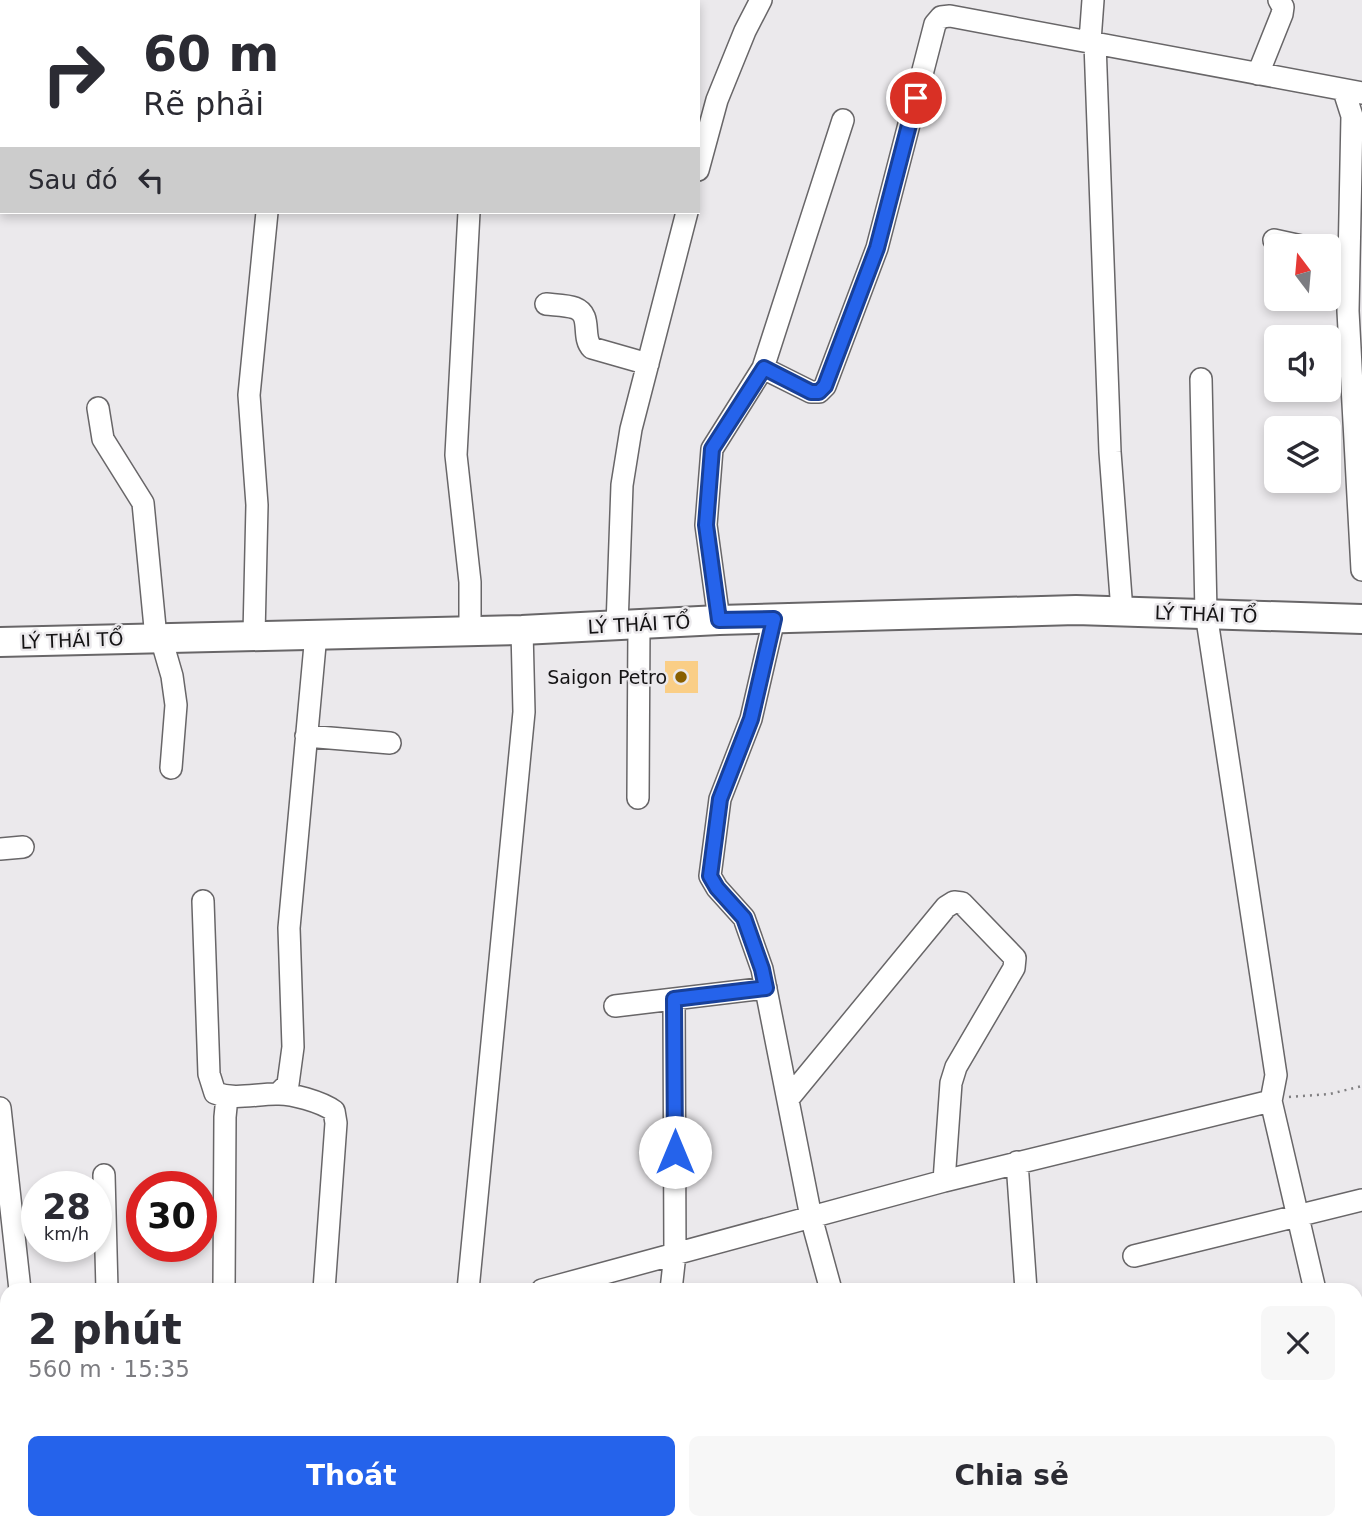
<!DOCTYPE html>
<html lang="vi">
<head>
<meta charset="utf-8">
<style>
  :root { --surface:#fff; --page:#f7f7f7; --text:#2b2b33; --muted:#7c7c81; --accent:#2563eb }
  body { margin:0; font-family:"DejaVu Sans",sans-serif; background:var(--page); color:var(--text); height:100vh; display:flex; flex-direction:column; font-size:26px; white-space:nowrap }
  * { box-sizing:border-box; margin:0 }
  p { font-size:23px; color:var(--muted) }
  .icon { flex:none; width:38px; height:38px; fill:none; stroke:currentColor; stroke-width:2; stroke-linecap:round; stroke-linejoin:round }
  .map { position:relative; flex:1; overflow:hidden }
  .side { position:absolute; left:0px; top:1283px; width:1363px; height:247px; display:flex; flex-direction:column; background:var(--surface); border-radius:21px 21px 0 0; box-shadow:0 4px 10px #0003 }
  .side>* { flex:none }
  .top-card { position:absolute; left:0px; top:0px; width:700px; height:214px; box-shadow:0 4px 10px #0003; background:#fff; color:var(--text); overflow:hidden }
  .needle { width:46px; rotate:344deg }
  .controls { position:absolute; left:1264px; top:234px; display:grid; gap:14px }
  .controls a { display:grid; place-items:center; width:77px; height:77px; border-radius:10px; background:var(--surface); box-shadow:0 4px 10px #0003; font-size:35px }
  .speed { position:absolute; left:21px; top:1171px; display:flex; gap:14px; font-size:35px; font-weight:700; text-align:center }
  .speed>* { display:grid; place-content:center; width:91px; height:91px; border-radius:50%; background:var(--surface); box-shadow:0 4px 10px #0003; line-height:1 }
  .speed small { font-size:18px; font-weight:400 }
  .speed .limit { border:10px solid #d22; background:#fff; color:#111 }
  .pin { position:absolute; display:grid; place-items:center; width:60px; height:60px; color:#fff; margin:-30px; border:4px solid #fff; border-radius:50%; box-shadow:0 2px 7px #0007 }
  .me { position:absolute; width:77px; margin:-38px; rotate:0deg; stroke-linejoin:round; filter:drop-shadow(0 0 5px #0008) }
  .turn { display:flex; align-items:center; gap:24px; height:147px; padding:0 28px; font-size:32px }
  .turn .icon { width:91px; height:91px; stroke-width:2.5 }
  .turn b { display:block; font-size:49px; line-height:60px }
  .then { display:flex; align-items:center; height:66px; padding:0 28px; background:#0003; gap:14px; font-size:26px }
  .round { display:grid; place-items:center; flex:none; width:74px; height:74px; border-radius:10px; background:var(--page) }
  .summary { display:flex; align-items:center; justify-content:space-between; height:119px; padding:0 28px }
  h1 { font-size:42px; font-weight:600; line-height:52px }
  .button { display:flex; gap:14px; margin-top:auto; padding:14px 28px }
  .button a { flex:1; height:80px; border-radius:10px; background:var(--accent); color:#fff; font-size:28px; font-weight:600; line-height:80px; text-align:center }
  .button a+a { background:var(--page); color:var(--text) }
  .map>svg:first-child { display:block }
  .building { fill:#face86 }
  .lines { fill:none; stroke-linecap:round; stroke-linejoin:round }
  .minor-casing { stroke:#686668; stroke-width:24 }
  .major-casing { stroke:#686668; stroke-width:32 }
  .path { stroke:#7f7e80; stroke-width:2.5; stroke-dasharray:2 5; stroke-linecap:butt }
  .minor { stroke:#fff; stroke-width:21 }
  .major { stroke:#fff; stroke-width:28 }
  .route-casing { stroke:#184099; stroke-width:18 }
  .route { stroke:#2563eb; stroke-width:12 }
  .poi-dot { fill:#895f00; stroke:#ebe9ec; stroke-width:2.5 }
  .labels { text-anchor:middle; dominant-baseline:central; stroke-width:5; stroke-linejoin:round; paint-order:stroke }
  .street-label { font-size:19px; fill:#141314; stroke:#ebe9ec }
  .poi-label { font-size:19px; fill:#141314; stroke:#ebe9ec; text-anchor:end }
</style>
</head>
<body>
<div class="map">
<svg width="1362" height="1529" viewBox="0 0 1362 1529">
  <rect width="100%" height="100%" fill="#ebe9ec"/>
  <path class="building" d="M665 661H698V693H665Z"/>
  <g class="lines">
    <defs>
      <path id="minor" d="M179 2V0
        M291 2V0
        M500 2V0
        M1090 41 1093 0
        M1095 43 1110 452 1122 611
        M1258 74 1282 14 1283 7 1279 0
        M1344 91 1352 116 1348 311 1362 570
        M698 170 717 100 745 31 761 0
        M469 212 456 455 470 582V631
        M1274 240 1306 247
        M546 304C555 305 567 305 575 308 593 315 581 337 592 348L648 364
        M763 368 811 392H819L825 386 877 248 935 24 941 17 950 16 1362 93
        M98 408 103 439 143 503 156 638
        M774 619 751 719 720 799 710 876 717 888 744 918 762 969 811 1217 831 1290
        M719 620 706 525 712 449 763 368 843 120
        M617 626 622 485 631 429 687 212
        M254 635 257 505 249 395 267 212
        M161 638 172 676 176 705 171 768
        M306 736 390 743
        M638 798 639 625
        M0 849 23 847
        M203 901 209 1074 215 1093C235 1100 255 1094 276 1094 291 1093 322 1102 334 1111L336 1123 324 1290
        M615 1006 766 988
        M279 1093 288 1084 293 1047 289 928 316 634
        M788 1099 946 907 954 902 962 903 1015 958 1014 968 956 1067 951 1083 944 1181
        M1271 1101 1315 1290
        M0 1108 20 1290
        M1017 1162 1026 1290
        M104 1175 107 1290
        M1134 1256 1362 1200
        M224 1290 225 1117 227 1097
        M468 1290 524 712 522 630
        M542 1290 944 1181 1271 1101 1276 1075 1206 613 1201 379
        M671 1290 675 1254 674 999
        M1356 1317 1362 1316
        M0 1324 7 1323
        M1356 1431 1362 1430
        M0 1450 7 1448
        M56 1522 58 1529
        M242 1522 244 1529
        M455 1522 456 1529
        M526 1522 528 1529
        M904 1522 907 1529
        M1130 1522 1133 1529
        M629 1529 630 1522
        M788 1529 789 1522"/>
      <path id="major" d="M0 642 522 630 719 620 1076 610 1362 619"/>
    </defs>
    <use href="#minor" class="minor-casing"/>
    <use href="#major" class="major-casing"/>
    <path class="path" d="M1289 1097 1330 1094 1362 1086"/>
    <use href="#minor" class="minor"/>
    <use href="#major" class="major"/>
  </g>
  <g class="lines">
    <defs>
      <path id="route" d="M675 1152 674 999 766 988 762 969 744 918 717 888 710 876 720 799 751 719 774 619 719 620 706 525 712 449 764 368 811 392H819L825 386 877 248 916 98"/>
    </defs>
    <use href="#route" class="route-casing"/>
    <use href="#route" class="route"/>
  </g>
  <circle class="poi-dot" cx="681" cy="677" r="7"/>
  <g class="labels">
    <g class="street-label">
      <text transform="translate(1206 614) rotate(2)">LÝ THÁI TỔ</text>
      <text transform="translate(639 624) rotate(-3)">LÝ THÁI TỔ</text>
      <text transform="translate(72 640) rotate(-2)">LÝ THÁI TỔ</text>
    </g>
    <g class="poi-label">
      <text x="667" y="677">Saigon Petro</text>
    </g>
  </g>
</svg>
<div class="controls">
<a><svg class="needle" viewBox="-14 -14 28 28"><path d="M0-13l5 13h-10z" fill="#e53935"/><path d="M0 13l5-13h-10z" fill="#7c7c81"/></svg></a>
<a><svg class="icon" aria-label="sound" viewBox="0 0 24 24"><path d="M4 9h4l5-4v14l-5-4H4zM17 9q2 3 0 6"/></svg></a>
<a><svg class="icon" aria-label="layers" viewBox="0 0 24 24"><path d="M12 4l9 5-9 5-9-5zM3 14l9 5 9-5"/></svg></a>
</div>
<div class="speed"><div>28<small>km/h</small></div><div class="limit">30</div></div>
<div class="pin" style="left:916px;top:98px;background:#d93025"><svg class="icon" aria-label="arrive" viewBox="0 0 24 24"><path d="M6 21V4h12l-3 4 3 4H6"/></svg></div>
<svg class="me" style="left:675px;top:1152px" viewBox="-20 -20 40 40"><circle r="19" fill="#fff"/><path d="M0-13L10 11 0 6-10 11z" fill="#2563eb"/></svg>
<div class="top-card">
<div class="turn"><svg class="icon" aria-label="right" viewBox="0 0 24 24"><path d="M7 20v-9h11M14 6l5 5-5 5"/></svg><div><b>60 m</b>Rẽ phải</div></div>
<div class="then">Sau đó<svg class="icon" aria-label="left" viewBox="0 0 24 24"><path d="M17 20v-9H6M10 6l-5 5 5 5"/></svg></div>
</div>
<section class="side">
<div class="summary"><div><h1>2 phút</h1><p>560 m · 15:35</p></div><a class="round"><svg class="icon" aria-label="close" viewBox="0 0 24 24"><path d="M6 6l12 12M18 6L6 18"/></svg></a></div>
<div class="button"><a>Thoát</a><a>Chia sẻ</a></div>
</section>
</div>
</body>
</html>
